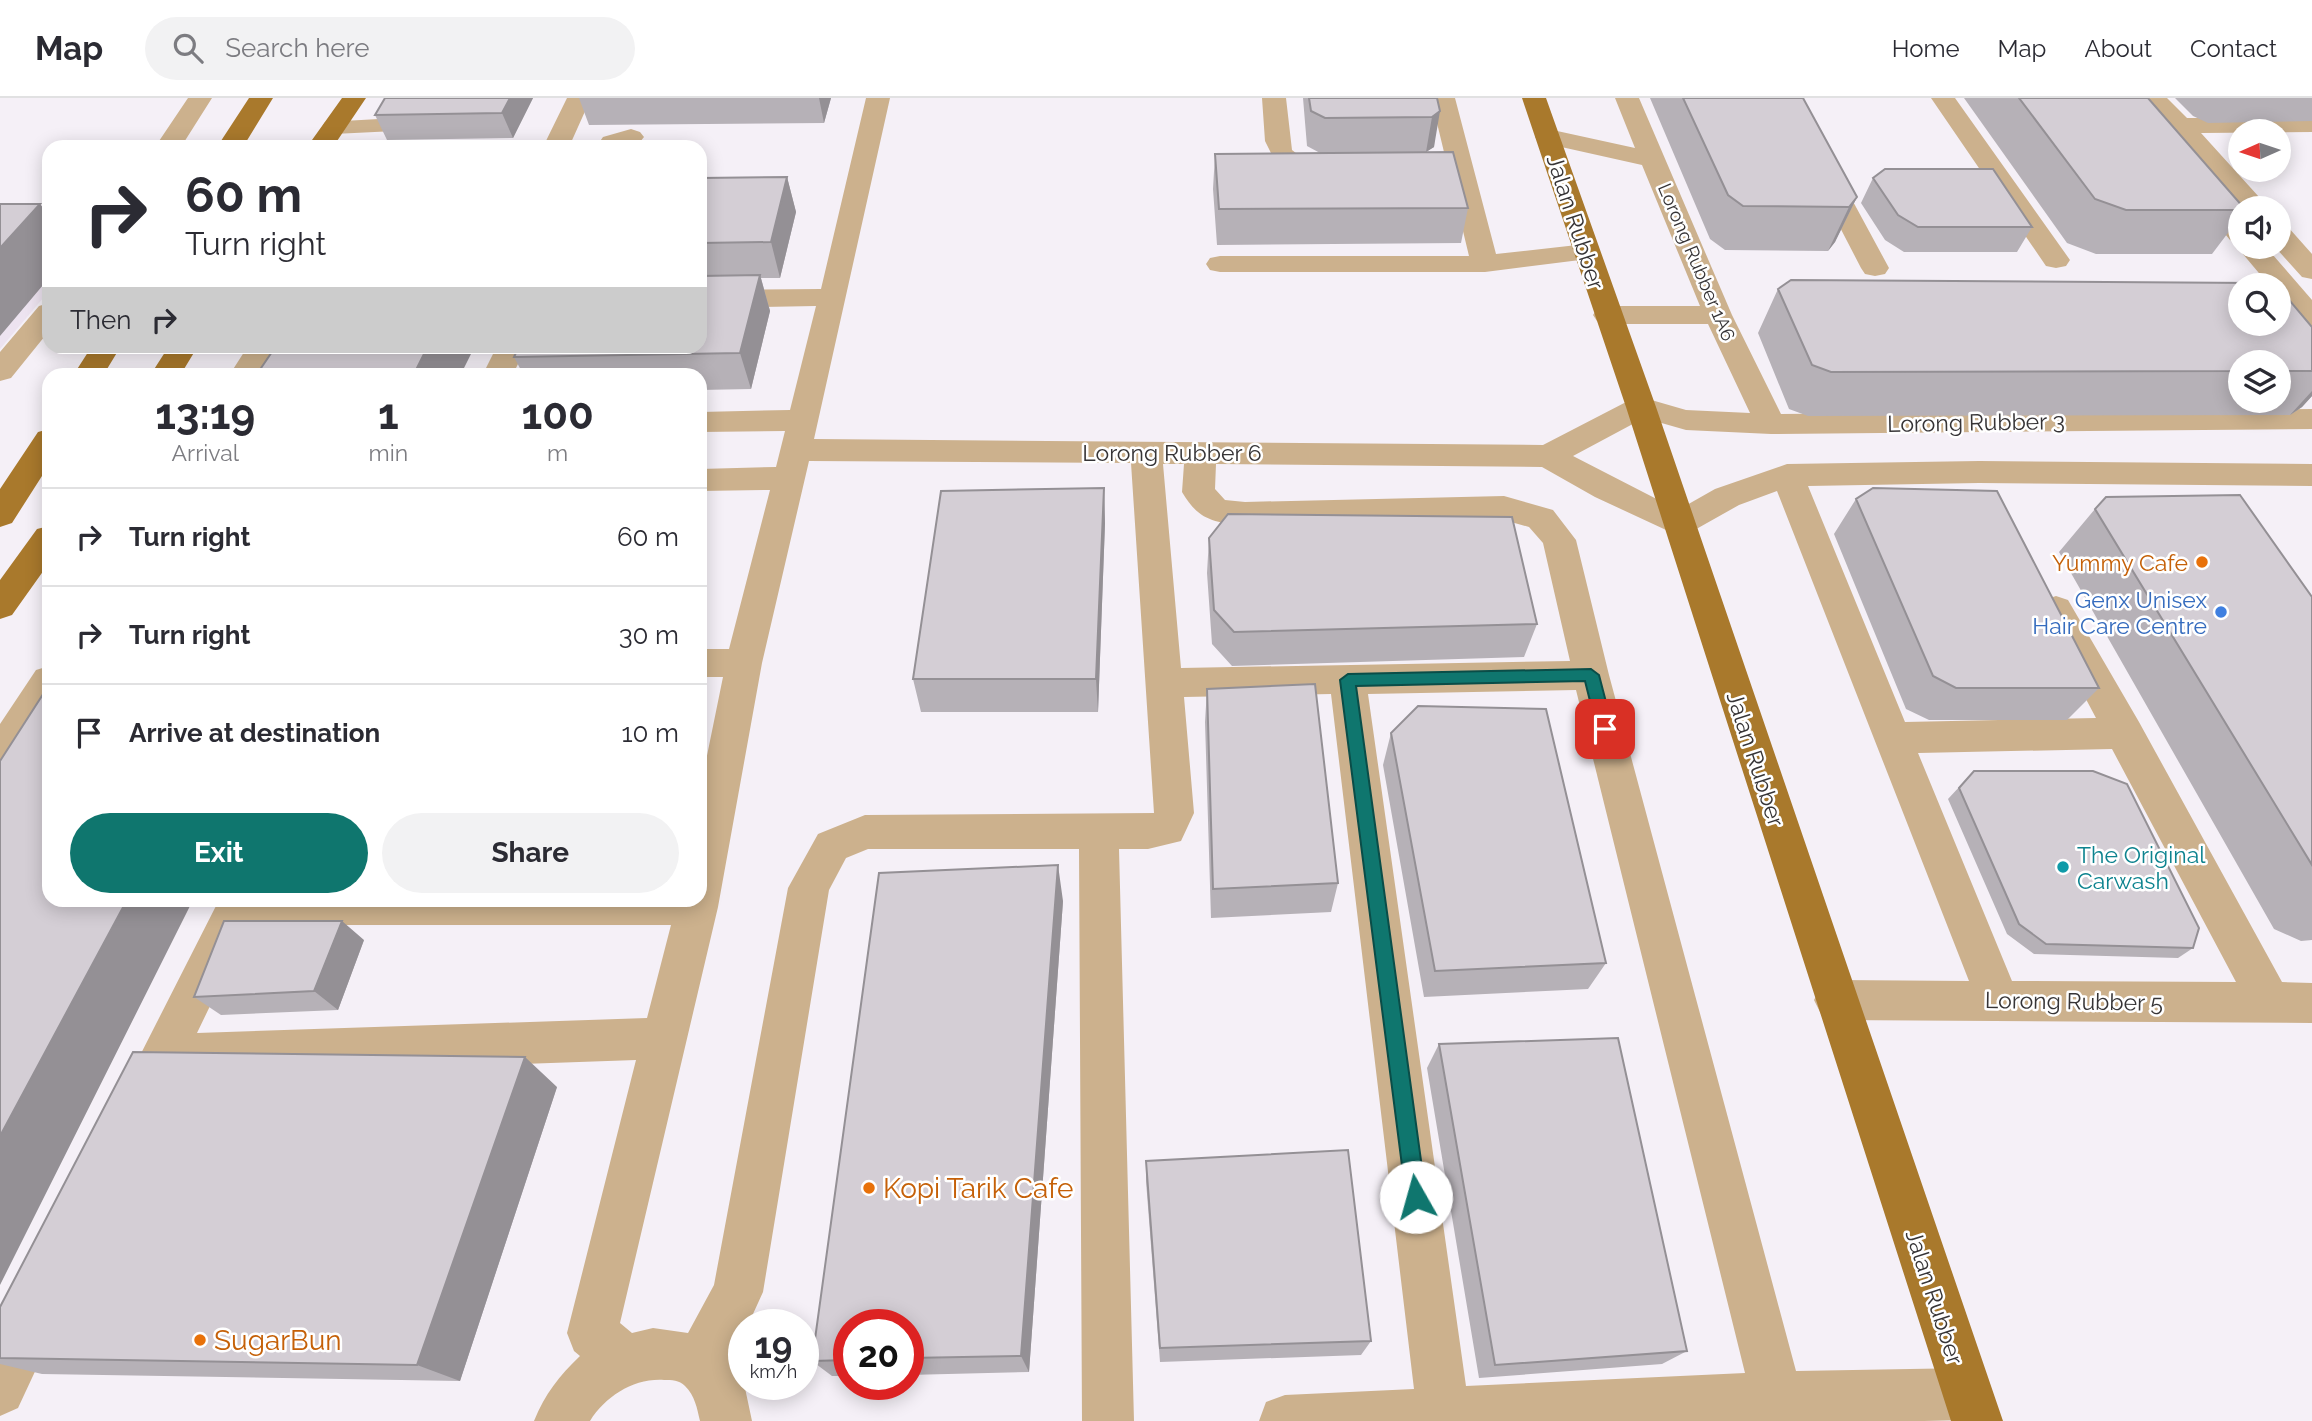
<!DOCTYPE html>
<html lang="en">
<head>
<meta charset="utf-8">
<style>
  :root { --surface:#fff; --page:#f2f2f3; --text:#2b2b33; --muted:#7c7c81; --line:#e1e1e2; --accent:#0f766e }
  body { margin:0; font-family:Raleway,sans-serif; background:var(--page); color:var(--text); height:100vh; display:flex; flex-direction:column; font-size:26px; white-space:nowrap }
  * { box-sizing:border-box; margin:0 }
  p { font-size:23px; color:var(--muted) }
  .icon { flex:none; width:38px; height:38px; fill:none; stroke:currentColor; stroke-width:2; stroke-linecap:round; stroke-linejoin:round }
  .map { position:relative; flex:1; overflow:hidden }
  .details { position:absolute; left:42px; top:270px; width:665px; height:539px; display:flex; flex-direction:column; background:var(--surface); border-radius:21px; box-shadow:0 4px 18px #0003 }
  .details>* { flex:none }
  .top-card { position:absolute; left:42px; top:42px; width:665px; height:214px; border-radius:21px; box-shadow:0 4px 18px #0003; background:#fff; color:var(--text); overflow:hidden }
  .needle { width:46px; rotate:267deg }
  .controls { position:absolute; left:2228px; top:21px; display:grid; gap:14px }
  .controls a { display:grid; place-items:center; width:63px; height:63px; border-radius:50%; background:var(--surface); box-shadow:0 4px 18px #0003; font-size:35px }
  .speed { position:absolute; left:728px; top:1211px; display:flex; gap:14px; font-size:35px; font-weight:700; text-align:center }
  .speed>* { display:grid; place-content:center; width:91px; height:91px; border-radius:50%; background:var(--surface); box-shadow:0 4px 18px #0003; line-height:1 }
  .speed small { font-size:18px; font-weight:400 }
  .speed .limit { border:10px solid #d22; background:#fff; color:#111 }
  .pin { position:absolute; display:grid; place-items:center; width:60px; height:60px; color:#fff; margin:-30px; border-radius:14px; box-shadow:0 4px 10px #0006 }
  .me { position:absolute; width:77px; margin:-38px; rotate:353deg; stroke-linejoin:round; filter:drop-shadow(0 0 5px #0008) }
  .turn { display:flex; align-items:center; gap:24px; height:147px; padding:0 28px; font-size:32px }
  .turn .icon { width:91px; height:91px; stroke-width:2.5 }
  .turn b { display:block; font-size:49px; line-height:60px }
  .then { display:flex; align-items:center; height:66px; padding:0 28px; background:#0003; gap:14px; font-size:26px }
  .eta { display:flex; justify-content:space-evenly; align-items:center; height:119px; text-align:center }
  .eta b { font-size:42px; font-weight:700; line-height:49px }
  .button { display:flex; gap:14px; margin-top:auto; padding:14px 28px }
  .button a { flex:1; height:80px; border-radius:42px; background:var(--accent); color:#fff; font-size:28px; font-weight:700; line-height:80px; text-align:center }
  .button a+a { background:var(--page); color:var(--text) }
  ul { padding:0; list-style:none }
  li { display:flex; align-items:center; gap:21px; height:98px; padding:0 28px; border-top:2px solid var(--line) }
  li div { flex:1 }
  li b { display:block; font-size:26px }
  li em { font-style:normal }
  header { display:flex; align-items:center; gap:42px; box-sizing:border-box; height:98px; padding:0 35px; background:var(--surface); border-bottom:2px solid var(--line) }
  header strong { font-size:33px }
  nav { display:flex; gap:38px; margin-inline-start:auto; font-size:24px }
  .search { width:490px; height:63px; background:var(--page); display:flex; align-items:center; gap:18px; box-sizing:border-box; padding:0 24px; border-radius:38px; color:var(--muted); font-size:26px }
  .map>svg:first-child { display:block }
  .built { fill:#ede3f0 }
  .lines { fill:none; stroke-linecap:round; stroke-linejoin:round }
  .minor { fill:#ccb18d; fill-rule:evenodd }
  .major { fill:#a9792c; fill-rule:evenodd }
  .wall { fill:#b6b1b7; fill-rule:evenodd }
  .shaded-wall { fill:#949095 }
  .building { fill:#d4ced5; stroke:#949095; stroke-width:2 }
  .route { fill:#0f766e; stroke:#0a4d48; stroke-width:2 }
  .food-dot { fill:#e8710a; stroke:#fff; stroke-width:2.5 }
  .shop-dot { fill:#3f7fe0; stroke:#fff; stroke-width:2.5 }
  .culture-dot { fill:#0f9aa8; stroke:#fff; stroke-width:2.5 }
  .labels { text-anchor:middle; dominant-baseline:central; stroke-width:5; stroke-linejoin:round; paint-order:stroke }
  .far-street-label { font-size:19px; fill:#363436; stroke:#fff }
  .street-label { font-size:23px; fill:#363436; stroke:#fff }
  .food-label { font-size:23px; fill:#c56008; stroke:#fff; text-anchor:end }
  .shop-label { font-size:23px; fill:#366cbe; stroke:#fff; text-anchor:end }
  .culture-label { font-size:23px; fill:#0d838f; stroke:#fff; text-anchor:start }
  .near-food-label { font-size:28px; fill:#c56008; stroke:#fff; text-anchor:start }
</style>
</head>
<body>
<header>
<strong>Map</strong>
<div class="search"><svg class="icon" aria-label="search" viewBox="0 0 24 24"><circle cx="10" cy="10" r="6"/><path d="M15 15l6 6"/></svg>Search here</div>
<nav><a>Home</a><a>Map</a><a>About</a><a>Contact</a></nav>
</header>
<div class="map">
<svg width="2312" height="1323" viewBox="0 0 2312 1323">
  <rect width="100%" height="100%" fill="#f5f0f7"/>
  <path class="built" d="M0 145H49V193L0 251Z"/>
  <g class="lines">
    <path class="minor" d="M188 0H212L181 49H155Z
      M393 0H417L395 33 334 36 325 34 322 29 325 24 379 21Z
      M567 0H591L569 49H543Z
      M866 0H890L814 341 1543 347 1630 302 1641 299 1686 312 1750 315 1708 226H1607L1597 223 1593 217 1597 211 1607 208H1700L1642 67 1539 44 1535 39 1539 34 1548 31 1635 50 1615 0H1639L1732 217 1781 316 2312 311V331L1771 336 1686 332 1644 320 1573 358 1678 412 1715 391 1787 366 1979 363 2312 366V388L1979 385 1808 388 1905 624 2096 620 2038 511 2044 502 2056 498 2068 502 2139 624 2282 884 2312 885V925L1836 922 1821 916 1814 902 1821 888 1836 882 1969 883 1777 393 1739 407 1691 434 1679 438 1595 399 1542 369 1216 366 1215 391 1225 402 1245 404 1504 398 1553 412 1576 442 1609 577 1796 1273 1967 1270 1985 1278 1993 1296 1985 1314 1967 1322 1924 1323H1259L1266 1304 1285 1297 1414 1291 1331 596 1184 599 1194 715 1181 743 1148 751H1119L1134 1323H1082L1079 751H868L846 760 829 792 763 1194 748 1227H744V1234L729 1262 745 1290 752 1323H700C697 1310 695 1298 685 1288 679 1282 672 1282 664 1282 634 1280 606 1298 590 1323H534C545 1296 559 1278 580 1258L574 1253 567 1235 636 962 177 978 158 1017 142 1023 126 1017 119 1001 126 985 219 802H700V692L723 579H700V551H729L770 392 700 393V371L776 369 785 333 700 334V314L790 312 816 208 700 210V192L821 191ZM809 363 1131 365 1154 715 865 717 818 736 788 790 714 1187 688 1235 653 1230 632 1235 620 1225 718 809 762 565ZM1163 366H1184L1182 394C1199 423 1214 424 1245 428L1504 422 1529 429 1543 445 1570 563 1181 570ZM1576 592 1745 1275 1466 1288 1368 596ZM2112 651 2236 884 2012 883 1918 655ZM249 827H671L647 920 197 935Z
      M1262 0H1286L1292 52 1301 59 1335 63 1339 68 1335 73 1307 75 1276 65 1265 43Z
      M1431 0H1455L1496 156 1586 146 1596 148 1600 154 1596 160 1485 174H1220L1210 172 1206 166 1210 160 1220 158H1469Z
      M1773 0H1797L1889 170 1885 176 1875 178 1865 176 1861 170Z
      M1931 0H1955L2070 162 2066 168 2056 170 2046 168Z
      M2142 0H2167L2187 20H2312V34L2201 35 2269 110H2242Z
      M631 31 640 34 644 39 640 44 622 49H596L603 39Z
      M2198 79 2207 81 2240 119V144L2230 142 2185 87 2189 81Z
      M2278 127 2288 129 2312 156V181L2302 179 2275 149H2278Z
      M2240 145V149H2266L2312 202V229L2302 226 2278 199V187H2269L2237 149Z
      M49 205V233L11 280 0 283V254L39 208Z
      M248 248H277L260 276H230Z
      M497 248H527L513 276H483Z
      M49 568V613L14 669 0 674V626L36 572Z
      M34 1197 52 1204 59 1222 18 1310 0 1318V1237L16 1204Z"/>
    <path class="major" d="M249 0H273L243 49H217Z
      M342 0H366L333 49H307Z
      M1522 0H1546L1656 309 2003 1323H1951L1626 309Z
      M92 248H121L104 276H74Z
      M169 248H198L181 276H151Z
      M49 331V367L12 425 0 429V391L38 334Z
      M49 428V465L12 517 0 521V482L37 431Z"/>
  </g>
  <path class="wall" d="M385 0H533L513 40 387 42 375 17Z
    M579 0H831L824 25 589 27Z
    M1303 0H1437L1434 49 1426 54 1468 110 1461 145 1217 147 1213 91 1215 56 1320 55 1307 48Z
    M1650 0H1803L1857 99 1835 144 1828 153 1725 152 1710 141Z
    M1964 0H2148L2240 110V119L2212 156H2096L2067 145Z
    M2175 0H2312V23L2208 25 2193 18Z
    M787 79 796 114 780 180H761L770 213 751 291 700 292V276H523L514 259 700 248V80Z
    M1873 80 2032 129 2017 154H1904L1885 142 1861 105Z
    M1778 191 2312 229V298L2302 309 2290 317 1808 318 1789 311 1758 235ZM2240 264H2278V303H2240Z
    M1104 390 1105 425 1098 614H921L913 581Z
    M1856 401 2099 590 2067 622H1929L1906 611 1834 436Z
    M2095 411 2312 499V842L2301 843 2274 831 2059 454Z
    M1209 440 1537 526 1524 559 1232 568 1212 546 1207 475Z
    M1207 591 1338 785 1331 814 1211 820 1205 624Z
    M1391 635 1606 865 1588 891 1424 899 1383 667Z
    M1974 673 2193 850 2178 860 2034 856 2007 836 1948 701Z
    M1063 803 1029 1274 908 1277V1227H849V1278H832L812 1263Z
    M364 842 338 912 221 917 194 899Z
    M1439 946 1687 1253 1662 1266 1479 1280 1427 970Z
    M557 989 460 1283 42 1276 0 1266V1209Z
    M1146 1063 1371 1243 1361 1257 1160 1264 1146 1083Z"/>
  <path class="shaded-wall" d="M510 0H533L513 40 502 15Z
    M819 0H831L824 25Z
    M1440 13 1434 49 1426 54 1432 19Z
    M787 79 796 114 780 180 771 144Z
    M1857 99 1835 144 1828 153 1849 109Z
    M40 106 49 117V180L0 238V150Z
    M760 177 770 213 751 291 740 255Z
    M428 248H475L461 276H414Z
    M2312 293V298L2302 309 2290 317Z
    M1104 390 1105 425 1098 614 1096 581Z
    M1058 767 1063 803 1029 1274 1021 1258Z
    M127 802H193L0 1187V1038Z
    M342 823 364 842 338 912 314 893Z
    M525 959 557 989 460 1283 417 1267Z"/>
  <path class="building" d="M385 0H510L502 15 375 17Z
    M1309 0H1437L1440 13 1432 19 1325 20 1311 13Z
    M1683 0H1803L1857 99 1849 109 1743 108 1728 97Z
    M2019 0H2148L2244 110H2240V112H2126L2095 101Z
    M1453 54 1468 110 1219 111 1215 56Z
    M1885 71H1993L2032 129H1918L1898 117 1873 80Z
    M787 79 771 144 700 145V80Z
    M0 106H40L0 150Z
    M760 177 740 255 514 259 519 248H700V178Z
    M1791 182 2255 185 2262 187H2240V226H2278V194L2285 197 2312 229V273H2278V264H2240V273L1831 274 1812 267 1778 191Z
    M276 248H428L414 276H257Z
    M1104 390 1096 581H913L941 393Z
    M1873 390 1997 393 2099 590H1956L1933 578 1856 401Z
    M2240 397 2312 499V767L2095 411 2106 399Z
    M1228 416 1512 419 1537 526 1234 534 1214 512 1209 440Z
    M1315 586 1338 785 1213 791 1207 591Z
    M49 587V802H127L0 1038V663Z
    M1418 608 1546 611 1606 865 1435 873 1391 635Z
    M1974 673H2093L2127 686 2199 830 2193 850 2046 846 2019 826 1959 690Z
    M1058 767 1021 1258 908 1260V1227H849V1262L812 1263 879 775Z
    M224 823H342L314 893 194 899Z
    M1618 940 1687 1253 1495 1267 1439 946Z
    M133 954 525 959 417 1267 0 1260V1209Z
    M1348 1052 1371 1243 1160 1250 1146 1063Z"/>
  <path class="route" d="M1591 571 1599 577 1613 631 1605 637 1597 631 1585 583 1356 588 1426 1099 1423 1106 1416 1109 1409 1106 1406 1099 1340 582 1348 576Z"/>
  <g class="food-dot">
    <circle cx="2202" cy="464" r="7"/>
    <circle cx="869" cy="1090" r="7"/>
    <circle cx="200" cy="1242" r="7"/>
  </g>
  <circle class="shop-dot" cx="2221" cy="514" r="7"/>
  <circle class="culture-dot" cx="2063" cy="769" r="7"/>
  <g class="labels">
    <g class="far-street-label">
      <text transform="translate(1697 164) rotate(67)">Lorong Rubber 1A6</text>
    </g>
    <g class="street-label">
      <text transform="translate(1576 124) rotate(72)">Jalan Rubber</text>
      <text transform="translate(1976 324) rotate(-1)">Lorong Rubber 3</text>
      <text x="1172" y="354">Lorong Rubber 6</text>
      <text transform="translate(1756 661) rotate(72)">Jalan Rubber</text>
      <text transform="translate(2074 903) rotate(1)">Lorong Rubber 5</text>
      <text transform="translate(1935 1199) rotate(72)">Jalan Rubber</text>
    </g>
    <g class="food-label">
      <text x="2188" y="464">Yummy Cafe</text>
    </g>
    <g class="shop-label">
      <text x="2207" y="501">Genx Unisex<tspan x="2207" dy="26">Hair Care Centre</tspan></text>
    </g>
    <g class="culture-label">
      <text x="2077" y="756">The Original<tspan x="2077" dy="26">Carwash</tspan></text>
    </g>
    <g class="near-food-label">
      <text x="883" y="1090">Kopi Tarik Cafe</text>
      <text x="214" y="1242">SugarBun</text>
    </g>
  </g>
</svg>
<div class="controls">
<a><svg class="needle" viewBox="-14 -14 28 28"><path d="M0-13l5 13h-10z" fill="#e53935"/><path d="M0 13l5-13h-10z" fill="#7c7c81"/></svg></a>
<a><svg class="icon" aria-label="sound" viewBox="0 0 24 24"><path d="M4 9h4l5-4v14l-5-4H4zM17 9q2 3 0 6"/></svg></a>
<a><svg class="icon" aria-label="search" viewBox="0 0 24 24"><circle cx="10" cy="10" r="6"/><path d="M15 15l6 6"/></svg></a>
<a><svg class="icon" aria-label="layers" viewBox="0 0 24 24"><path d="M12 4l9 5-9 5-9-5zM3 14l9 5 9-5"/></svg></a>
</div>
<div class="speed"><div>19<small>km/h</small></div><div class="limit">20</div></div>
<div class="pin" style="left:1605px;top:631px;background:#d93025"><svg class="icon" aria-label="arrive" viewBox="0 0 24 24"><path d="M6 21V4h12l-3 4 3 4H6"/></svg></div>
<svg class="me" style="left:1416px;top:1099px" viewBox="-20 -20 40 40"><circle r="19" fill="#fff"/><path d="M0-13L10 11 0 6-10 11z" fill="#0f766e"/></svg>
<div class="top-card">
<div class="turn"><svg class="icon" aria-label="right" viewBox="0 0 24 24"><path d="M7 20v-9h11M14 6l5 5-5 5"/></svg><div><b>60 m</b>Turn right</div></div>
<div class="then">Then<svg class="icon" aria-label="right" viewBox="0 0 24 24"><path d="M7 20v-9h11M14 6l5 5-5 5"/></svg></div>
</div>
<section class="details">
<div class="eta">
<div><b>13:19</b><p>Arrival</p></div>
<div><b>1</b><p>min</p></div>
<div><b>100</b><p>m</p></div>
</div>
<ul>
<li><svg class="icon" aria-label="right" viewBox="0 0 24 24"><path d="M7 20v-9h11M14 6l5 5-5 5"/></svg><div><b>Turn right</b></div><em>60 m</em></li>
<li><svg class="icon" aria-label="right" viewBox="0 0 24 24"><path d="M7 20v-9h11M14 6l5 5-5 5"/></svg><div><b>Turn right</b></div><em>30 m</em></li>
<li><svg class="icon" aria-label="arrive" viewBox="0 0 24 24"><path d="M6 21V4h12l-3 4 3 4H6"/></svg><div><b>Arrive at destination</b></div><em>10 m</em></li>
</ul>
<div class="button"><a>Exit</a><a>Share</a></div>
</section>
</div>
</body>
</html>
